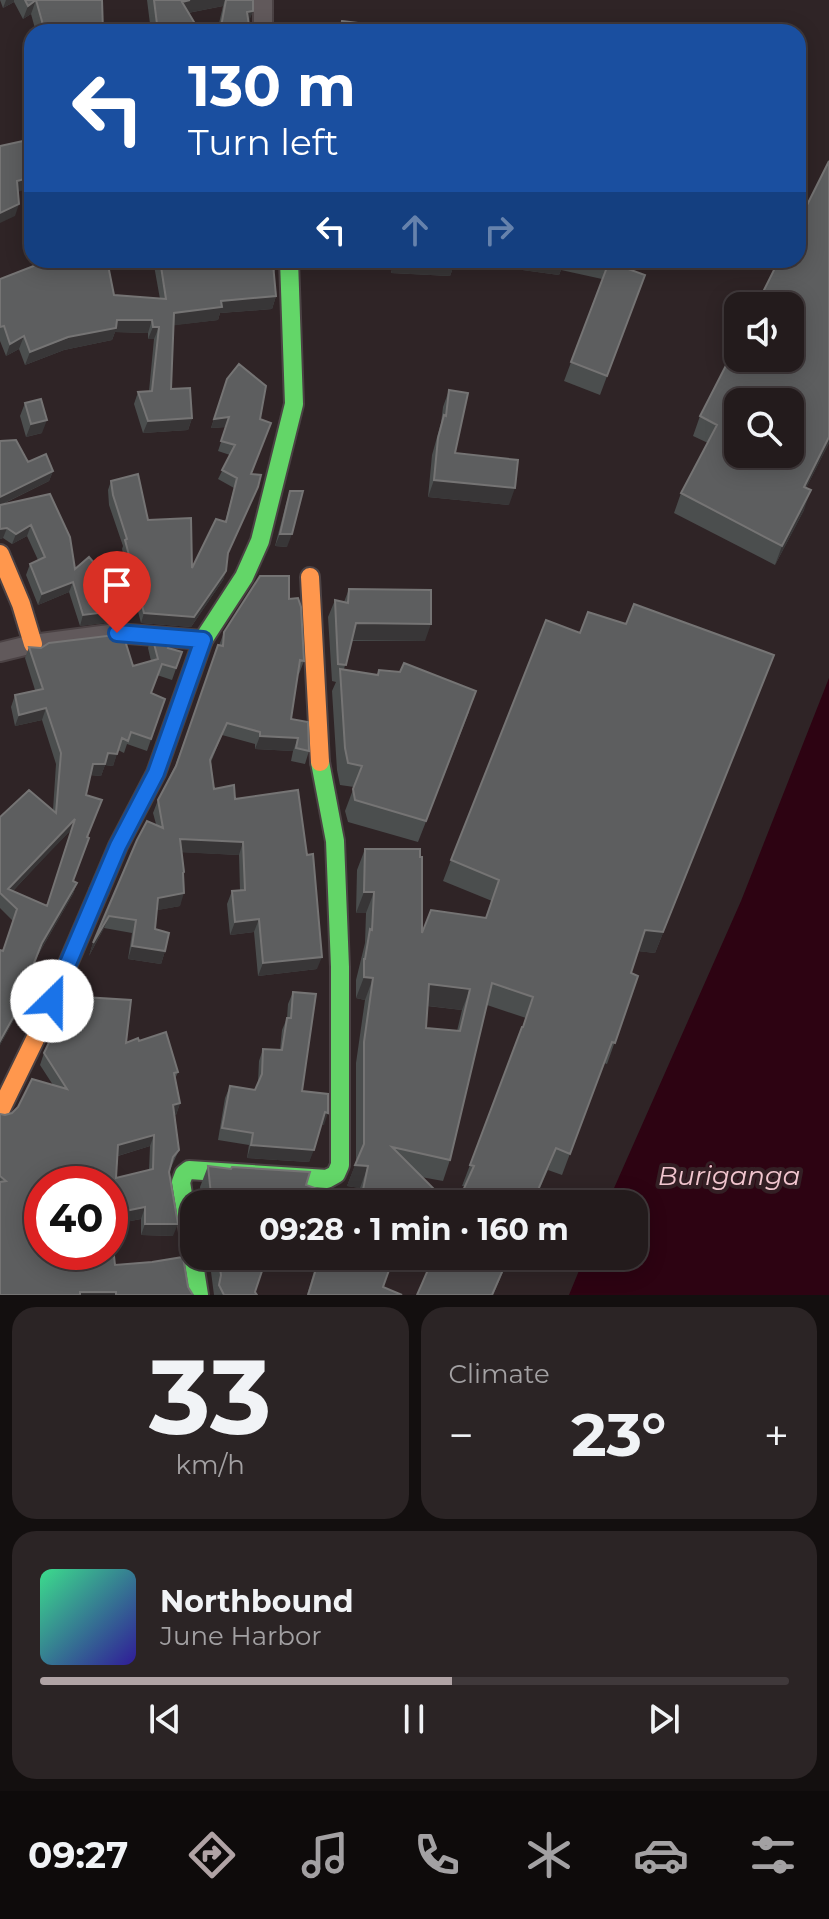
<!DOCTYPE html>
<html lang="en">
<head>
<meta charset="utf-8">
<style>
	:root { --surface:#231b1c; --page:#2b2425; --text:#f1f3f6; --muted:#a3a1a3; --line:#40393b; --accent:#b0a3a5 }
	body { margin:0; font-family:Montserrat,sans-serif; background:var(--page); color:var(--text); height:100vh; display:flex; flex-direction:column; font-size:30px; white-space:nowrap }
	* { box-sizing:border-box; margin:0 }
	p { font-size:26px; color:var(--muted) }
	.icon { flex:none; width:44px; height:44px; fill:none; stroke:currentColor; stroke-width:2; stroke-linecap:round; stroke-linejoin:round }
	.map { position:relative; height:1295px; overflow:hidden }
	.drawer { display:flex; flex-direction:column; gap:12px; padding:12px; background:#130f0f; flex:1 }
	.drawer>* { flex:none }
	.banner { position:absolute; left:24px; top:24px; width:782px; height:244px; border-radius:24px; box-shadow:0 4px 20px #0003,0 0 0 2px var(--line); background:#1a4fa0; color:#fff; overflow:hidden }
	.fabs { position:absolute; left:724px; top:292px; display:grid; gap:16px }
	.fabs a { display:grid; place-items:center; width:80px; height:80px; border-radius:16px; background:var(--surface); box-shadow:0 4px 20px #0003,0 0 0 2px var(--line); font-size:40px }
	.speed { position:absolute; left:24px; top:1166px; display:flex; gap:16px; font-size:40px; font-weight:700; text-align:center }
	.speed>* { display:grid; place-content:center; width:104px; height:104px; border-radius:50%; background:var(--surface); box-shadow:0 4px 20px #0003,0 0 0 2px var(--line); line-height:1 }
	.speed .limit { border:12px solid #d22; background:#fff; color:#111 }
	.pin { position:absolute; display:grid; place-items:center; width:68px; height:68px; color:#fff; margin:-82px -34px; border-radius:50% 50% 50% 0; rotate:-45deg; box-shadow:0 0 8px #0007 }
	.pin .icon { rotate:45deg }
	.me { position:absolute; width:88px; margin:-44px; rotate:23deg; stroke-linejoin:round; filter:drop-shadow(0 0 6px #0008) }
	.turn { display:flex; align-items:center; gap:28px; height:168px; padding:0 32px; font-size:36px }
	.turn .icon { width:104px; height:104px; stroke-width:2.5 }
	.turn b { display:block; font-size:56px; line-height:68px }
	.lanes { display:flex; align-items:center; height:76px; padding:0 32px; background:#0003; justify-content:center; gap:40px; direction:ltr }
	.lanes .off { opacity:.35 }
	.big { font-size:60px; font-weight:700; line-height:1.1 }
	.drawer .tile { flex:1; display:flex; flex-direction:column; justify-content:center; gap:12px; min-width:0; padding:0 28px; border-radius:24px; background:var(--page) }
	.drawer .dial { align-items:center; gap:0 }
	.dial b { font-size:104px; line-height:1 }
	.song { display:flex; align-items:center; gap:24px }
	.cover { width:96px; height:96px; border-radius:12px; background:linear-gradient(135deg,hsl(150 70% 55%),hsl(250 70% 35%)) }
	.played { height:8px; border-radius:4px; background:linear-gradient(90deg,var(--accent) 55%,var(--line) 55%) }
	.keys { display:flex; justify-content:space-around; direction:ltr }
	.heat { display:flex; justify-content:space-between; align-items:center; font-size:44px; direction:ltr }
	.drawer .tiles { flex:1; display:grid; gap:12px; grid-template-columns:1fr 1fr }
	.tile:last-child { grid-column:span 2 }
	.trip { position:absolute; left:180px; top:1190px; width:468px; height:80px; border-radius:24px; background:var(--surface); box-shadow:0 4px 20px #0003,0 0 0 2px var(--line); font-weight:700; line-height:80px; text-align:center }
	.tabs { display:flex; height:128px; justify-content:space-around; align-items:center; background:#0e0b0b; color:var(--muted) }
	.tabs .icon { width:56px; height:56px }
	.tabs .active { color:var(--accent) }
	.tabs b { font-size:36px; color:var(--text) }
	.map>svg:first-child { display:block }
	.water { fill:#2d0312 }
	.lines { fill:none; stroke-linecap:round; stroke-linejoin:round }
	.street-casing { stroke:#4b4244; stroke-width:22 }
	.fast-casing { stroke:#4b4244; stroke-width:22 }
	.slow-casing { stroke:#4b4244; stroke-width:22 }
	.street { stroke:#61595b; stroke-width:18 }
	.fast { stroke:#63d668; stroke-width:18 }
	.slow { stroke:#ff974d; stroke-width:18 }
	.wall { fill:#4b4e4e; fill-rule:evenodd }
	.shaded-wall { fill:#383637 }
	.building { fill:#5d5e5f; stroke:#757474; stroke-width:2; fill-rule:evenodd }
	.route-casing { stroke:#114b97; stroke-width:20 }
	.route { stroke:#1a73e8; stroke-width:14 }
	.labels { text-anchor:middle; stroke-width:8; stroke-linejoin:round; paint-order:stroke }
	.water-label { font-size:26px; font-style:italic; fill:#f2c6cf; stroke:#331f24 }
</style>
</head>
<body>
<div class="map">
<svg width="829" height="1295" viewBox="0 0 829 1295">
	<rect width="100%" height="100%" fill="#2f2426"/>
	<!-- water -->
	<path class="water" d="M829,678V1295H569L585,1256H634V1204H607L741,901Z"/>
	<g class="lines">
		<defs>
			<path id="street" d="M263,32V0
				M0,652L33,644L117,633L203,640"/>
			<path id="fast" d="M99,891L118,846L156,773L203,640L244,577L260,541L294,404L289,260
				M199,1295L181,1182L184,1174L189,1170L327,1179L336,1174L340,1165V967L335,841L320,762"/>
			<path id="slow" d="M0,554L21,604L33,644
				M310,577L320,762
				M0,1111L40,1029L99,891"/>
		</defs>
		<!-- street casing -->
		<use href="#street" class="street-casing"/>
		<!-- fast casing -->
		<use href="#fast" class="fast-casing"/>
		<!-- slow casing -->
		<use href="#slow" class="slow-casing"/>
		<!-- street -->
		<use href="#street" class="street"/>
		<!-- fast -->
		<use href="#fast" class="fast"/>
		<!-- slow -->
		<use href="#slow" class="slow"/>
	</g>
	<!-- wall -->
	<path class="wall" d="M0,0H102L103,31L123,32H36L31,14L23,19L14,2L3,8Z
		M147,0H254L253,11L248,22L250,32H217L223,6L188,13L200,32H151Z
		M829,161V443L806,488L804,510L775,565L674,513L681,493L708,443L693,436L700,416Z
		M44,260H139L109,270L114,295L160,299L153,260H278L274,273L276,296L272,309L220,313L218,320L173,325L171,389L192,418L188,430L143,433L134,404L138,392L149,391L154,339H148V333L115,332L112,340L64,350L25,365L19,349L6,356L0,341V279L44,262Z
		M307,260H624L622,266L645,275L600,395L564,381L602,279L561,270L559,275L487,265L486,269L454,265L450,276L391,273L392,269H308Z
		M227,379L252,474L258,487L227,556L226,571L223,580L191,627L141,623L122,549L123,546L109,505L108,490L111,481L192,568L225,522L234,488L218,479L230,455L218,451L226,427L211,428Z
		M449,390L455,453L509,505L428,497L432,455L441,423L443,407Z
		M25,403L42,433L26,437L20,416Z
		M0,441L28,462L53,471L49,481L1,505L50,494L75,569L115,611L111,622L80,626L69,592L38,605L26,575L30,564L38,560L27,536L12,544L3,538L0,539Z
		M290,491L287,547L275,546L286,504Z
		M349,589L425,641H352L344,669L469,712L418,842L348,822L345,811L354,787L340,785L337,770L332,691L336,682L332,681L328,617L335,600L344,602Z
		M289,599L304,661L299,674L298,673L291,719L309,751L305,764L291,761L293,751L255,749V744L222,735L211,762L214,789L235,799L317,969L258,976L254,932L230,935L227,904L232,891L240,890L239,855L182,852L183,876L180,906L157,910L155,929L165,951L161,964L128,959L132,933L104,928L89,956L93,943L156,824L153,813L158,800L175,766L224,632Z
		M626,624L774,655L655,953L638,951L631,973L638,976L607,1064L604,1063L562,1175L548,1170L465,1186H462L526,1018L487,1005L450,1160L443,1181L421,1177L441,1204H202L200,1187L208,1166L306,1185L357,1203L360,1188L347,1186L356,1163V1063L365,1000L356,998V980L365,943L366,913H356L357,870L365,849L420,857L422,933L486,918L492,901L443,881L451,860L580,633ZM427,1006L462,1010L457,1031L426,1028Z
		M152,636L168,648L182,652L172,680L157,675L151,693L165,699L147,751L127,744L124,753L118,750L113,766L105,765L101,776L90,775L86,795L88,837L73,881L77,883L73,894L38,955L35,964L42,966L37,978L0,1045V950L3,951L13,921L0,908V817L53,810L56,764L42,720L15,726L11,707L15,695L35,690L25,658L29,647L133,666L151,661L148,648ZM71,830L47,906L13,891L49,852Z
		M293,992L302,1091L324,1125H321L309,1162L247,1158L249,1145L218,1140L225,1098L230,1086L255,1090L258,1083L259,1061L263,1049L280,1050L282,1030L287,1018L288,1004Z
		M84,997L126,1043L139,1041L178,1072L175,1079L180,1103L176,1115H175L179,1150L169,1172L173,1236L141,1235V1219L110,1225L115,1265L188,1287L193,1295H0V1114L5,1115L12,1113L53,1085L40,1065L44,1053ZM150,1146L149,1170L116,1178L118,1156Z
		M213,1256H267L255,1292L257,1295H214L210,1264Z
		M316,1256H394L383,1287L402,1295H307L318,1257Z
		M398,1256H510L493,1295L430,1266Z"/>
	<!-- shaded-wall -->
	<path class="shaded-wall" d="M6,0H14V2L3,8Z
		M36,0L31,14L23,19L28,6Z
		M190,0H225L223,6L177,15L182,2Z
		M253,11L248,24L247,12Z
		M803,159L798,172V161Z
		M32,177V188L13,193L17,181Z
		M19,204L15,216L0,223V213Z
		M107,260H139L102,273Z
		M311,260H395L392,269H308Z
		M396,260H549L564,262L559,275L487,265L486,269L454,265L450,276L391,273Z
		M276,296L272,309L220,313L218,320L169,326L174,313L221,301Z
		M117,320H152L148,333L115,332L112,340L64,350L25,365L30,352Z
		M153,327H159L154,339H148Z
		M24,336L19,349L6,356L10,344Z
		M229,417L226,427L211,428L214,419Z
		M192,418L188,430L143,433L148,421Z
		M47,420L42,433L26,437L31,424Z
		M829,437V443L797,506L804,487Z
		M53,471L49,481L0,505V497Z
		M434,480L515,488L509,505L428,497Z
		M811,490L804,510L775,565L782,546Z
		M31,525L27,536L12,544L16,534Z
		M7,528L3,538L0,539V529Z
		M280,534H292L287,547L275,546Z
		M226,571L223,580L191,627L141,623L144,613Z
		M73,582L69,592L38,605L42,594Z
		M115,611L111,622L80,626L83,615Z
		M356,623L431,624L425,641L350,640Z
		M774,655L655,953L637,951L645,930Z
		M46,708L42,720L15,726L19,715Z
		M260,736L298,738L293,751L255,749Z
		M108,753L117,754L113,766L105,765L101,776L89,775L93,764Z
		M75,819L71,830L6,898L8,889Z
		M180,839L243,842L239,855L175,852Z
		M77,883L73,894L38,955L42,943Z
		M364,892H374L366,913H356Z
		M184,893L180,906L153,911L158,898Z
		M109,916L104,928L89,956L93,943Z
		M259,919L254,932L230,935L235,922Z
		M132,946L165,951L161,964L128,959Z
		M322,957L317,969L258,976L263,963Z
		M42,966L37,978L0,1045V1041Z
		M364,977L373,978L365,1000L356,998Z
		M429,984L470,989L462,1010L421,1005Z
		M180,1103L176,1115L169,1116L173,1105Z
		M325,1112L328,1113L324,1125H320Z
		M154,1135L150,1146L114,1157L118,1145Z
		M251,1145L314,1150L309,1162L247,1158Z
		M556,1148L548,1170L533,1204H532Z
		M355,1165L368,1166L360,1188L347,1186Z
		M145,1207L141,1219L110,1225V1214Z
		M145,1224H178L173,1236L141,1235Z
		M509,1256H510L493,1295H492Z
		M80,1292H116L115,1295H78Z"/>
	<!-- building -->
	<path class="building" d="M25,0H102L103,31L123,28V32H45L36,0L28,6Z
		M154,0H190L182,2L200,32H158Z
		M226,0H253V11L247,12L250,32H220Z
		M342,21L375,25L374,32H340Z
		M32,139V177L17,181L19,204L0,213V146Z
		M798,146L803,159L798,161Z
		M829,161V437L804,487L811,490L782,546L681,493L717,425L700,416L738,342V358H790V306H756L779,260H798V223ZM738,402H790V454H738Z
		M49,260H107L114,295L166,299L160,260H278V263L273,264L276,296L221,301L222,307L174,313L171,389L190,388L192,418L148,421L138,392L152,391L159,327H153L152,320H117L116,328L68,337L30,352L24,336L10,344L4,326L0,327V279Z
		M402,260H455V263Z
		M581,260H624L622,266L609,262L608,266Z
		M609,262L645,275L607,376L571,362Z
		M239,364L266,386L260,419L271,423L251,474L261,475L258,487L228,553L226,571L194,617L144,613L125,540L127,539L113,495L111,481L138,474L148,520L191,518L192,568L216,519L226,522L237,478L222,470L235,445L221,441L229,417L214,419L227,379Z
		M449,390L468,393L455,453L518,460L515,488L434,480L438,438L444,415L446,416Z
		M41,399L47,420L31,424L25,403Z
		M16,440L28,462L46,454L53,471L0,497V441Z
		M290,491H303L292,534H280Z
		M50,494L70,537L75,569L89,557L102,572L115,611L83,615L73,582L42,594L30,564L45,557L31,525L16,534L7,528L0,529V505Z
		M260,576H289V599L298,598L301,607L304,661L300,660L291,719L308,722L309,751L296,748L298,738L260,736V732L227,723L210,760L214,789L234,785L235,799L298,790L307,855L313,854L322,957L263,963L259,919L235,922L232,891L245,890L243,842L180,839L184,872L183,873L184,893L158,898L155,929L169,933L165,951L132,946L136,920L109,916L93,943L137,840L147,821L163,828L158,800L176,766L218,645L223,646L224,632Z
		M349,589L431,590V624L356,623L346,665L338,664L335,600L348,603Z
		M634,604L774,655L663,932L645,930L631,973L638,976L615,1043L612,1042L570,1154L556,1148L532,1204H457L474,1166L470,1165L522,1027H523L533,997L492,983L450,1160L392,1147L435,1190L441,1204H360L368,1166L355,1165L364,1144V1042L373,978L364,977V959H365L370,929L372,930L374,892H364L365,849H420V857H422V933L431,910L486,918L499,880L451,860L546,620L580,633L588,612L626,624ZM429,984L470,989L460,1031L426,1028Z
		M123,634L133,666L158,659L152,636L172,638L168,648L182,652L176,668L162,664L151,693L165,699L151,739L131,732L128,741L122,738L117,754L108,753L105,764H93L86,795L102,800L87,837L89,838L73,881L77,883L42,943L34,963L42,966L0,1041V950L3,951L17,909L0,893V817L29,790L56,813L61,753L46,708L19,715L15,695L43,689L29,647L41,648L49,643ZM75,819L47,906L8,889L54,841Z
		M404,663L476,691L426,821L355,800L353,789L362,766L348,763L345,748L340,669L378,675L379,670L400,672Z
		M293,992L316,994L302,1091L328,1094V1113L325,1112L314,1150L251,1145L253,1133L222,1128L230,1086L255,1090L262,1074L263,1049L282,1050L287,1018H291Z
		M72,994L85,995L84,997L131,1000L126,1043L138,1038L139,1041L166,1032L178,1072L174,1073L180,1103L173,1105L179,1150L173,1157L169,1172L178,1224H145V1207L110,1214V1184H42V1252H110V1220L115,1265L152,1262L183,1257L188,1287L193,1295H116V1292H80V1295H0V1182L6,1181L0,1176V1114L5,1115L12,1113L18,1107L32,1079L67,1089L44,1053ZM154,1135L153,1169L116,1178L118,1145Z
		M208,1166L231,1169L232,1167L310,1172L306,1185L360,1204H212Z
		M218,1256H267L255,1292L257,1295H224L219,1285L221,1275Z
		M320,1256H394L383,1287L402,1295H308Z
		M434,1256H509L492,1295H417Z"/>
	<g class="lines">
		<defs>
			<path id="route" d="M52,1001L118,846L156,773L203,640L117,633"/>
		</defs>
		<!-- route casing -->
		<use href="#route" class="route-casing"/>
		<!-- route -->
		<use href="#route" class="route"/>
	</g>
	<g class="labels">
		<!-- water labels -->
		<g class="water-label">
			<text x="729" y="1185">Buriganga</text>
		</g>
	</g>
</svg>
<div class="fabs">
<a><svg class="icon" aria-label="sound" viewBox="0 0 24 24"><path d="M4 9h4l5-4v14l-5-4H4zM17 9q2 3 0 6"/></svg></a>
<a><svg class="icon" aria-label="search" viewBox="0 0 24 24"><circle cx="10" cy="10" r="6"/><path d="M15 15l6 6"/></svg></a>
</div>
<div class="speed"><div class="limit">40</div></div>
<div class="pin" style="left:117px;top:633px;background:#d93025"><svg class="icon" aria-label="arrive" viewBox="0 0 24 24"><path d="M6 21V4h12l-3 4 3 4H6"/></svg></div>
<svg class="me" style="left:52px;top:1001px" viewBox="-20 -20 40 40"><circle r="19" fill="#fff"/><path d="M0-13L10 11 0 6-10 11z" fill="#1a73e8"/></svg>
<div class="trip">09:28 · 1 min · 160 m</div>
<div class="banner">
<div class="turn"><svg class="icon" aria-label="left" viewBox="0 0 24 24"><path d="M17 20v-9H6M10 6l-5 5 5 5"/></svg><div><b>130 m</b>Turn left</div></div>
<div class="lanes"><svg class="icon" aria-label="left" viewBox="0 0 24 24"><path d="M17 20v-9H6M10 6l-5 5 5 5"/></svg><svg class="icon off" aria-label="ahead" viewBox="0 0 24 24"><path d="M12 20V5M6 11l6-6 6 6"/></svg><svg class="icon off" aria-label="right" viewBox="0 0 24 24"><path d="M7 20v-9h11M14 6l5 5-5 5"/></svg></div>
</div>
</div>
<section class="drawer">
<div class="tiles">
<div class="tile dial"><b>33</b><p>km/h</p></div>
<div class="tile"><p>Climate</p>
<div class="heat"><a>−</a><b class="big">23°</b><a>+</a></div>
</div>
<div class="tile">
<div class="song"><i class="cover"></i><div><b>Northbound</b><p>June Harbor</p></div></div>
<div class="played"></div>
<div class="keys"><svg class="icon" aria-label="previous" viewBox="0 0 24 24"><path d="M18 5L8 12l10 7zM5 5v14"/></svg><svg class="icon" aria-label="pause" viewBox="0 0 24 24"><path d="M8 5v14M16 5v14"/></svg><svg class="icon" aria-label="next" viewBox="0 0 24 24"><path d="M6 5l10 7-10 7zM19 5v14"/></svg></div>
</div>
</div>
</section>
<nav class="tabs">
<b>09:27</b>
<svg class="icon active" aria-label="directions" viewBox="0 0 24 24"><path d="M12 3l9 9-9 9-9-9zM9 14v-3h6M13 9l2 2-2 2"/></svg>
<svg class="icon" aria-label="music" viewBox="0 0 24 24"><path d="M9 18V5l10-2v13"/><circle cx="6" cy="18" r="3"/><circle cx="16" cy="16" r="3"/></svg>
<svg class="icon" aria-label="phone" viewBox="0 0 24 24"><path d="M5 4h4l2 5-3 2q2 4 5 5l2-3 5 2v4C11 20 4 13 5 4z"/></svg>
<svg class="icon" aria-label="climate" viewBox="0 0 24 24"><path d="M12 3v18M4 7l16 10M4 17L20 7"/></svg>
<svg class="icon" aria-label="car" viewBox="0 0 24 24"><path d="M5 17H2v-5l4-1 3-4h7l3 4 3 1v5h-3M9 17h6M6 11h13"/><circle cx="7" cy="17" r="2"/><circle cx="17" cy="17" r="2"/></svg>
<svg class="icon" aria-label="filters" viewBox="0 0 24 24"><path d="M4 7h16M4 17h16"/><circle cx="9" cy="7" r="2"/><circle cx="15" cy="17" r="2"/></svg>
</nav>
</body>
</html>
